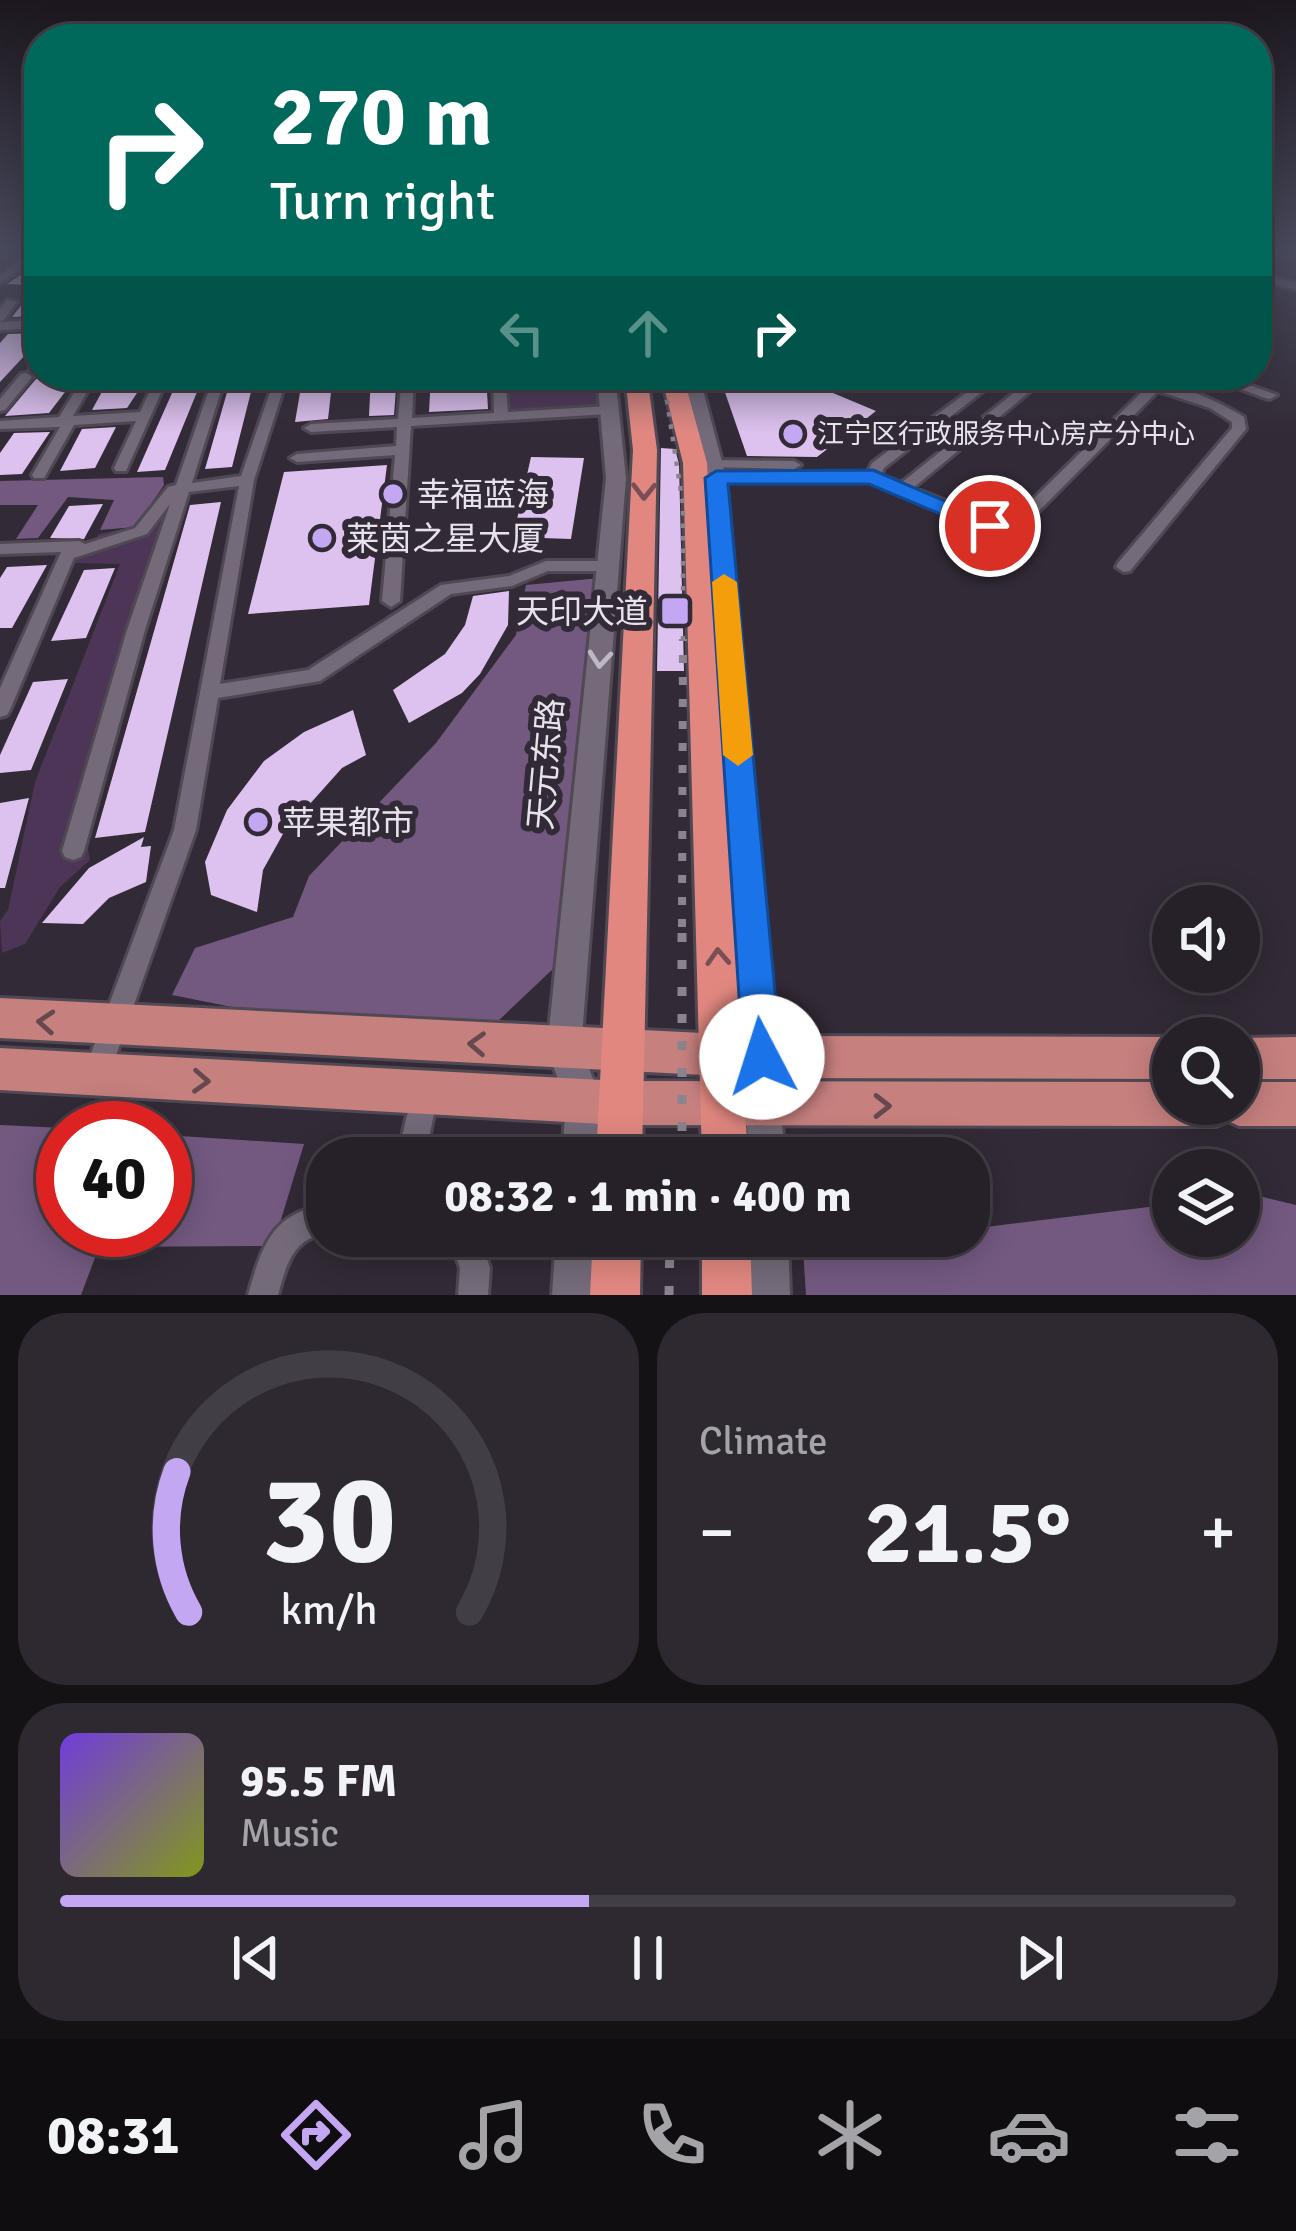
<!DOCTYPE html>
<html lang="en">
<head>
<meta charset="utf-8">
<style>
	:root { --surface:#262028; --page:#2e2830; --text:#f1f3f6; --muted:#a4a3a8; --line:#423e45; --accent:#c3a7f2 }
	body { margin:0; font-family:Signika,"Noto Sans SC",sans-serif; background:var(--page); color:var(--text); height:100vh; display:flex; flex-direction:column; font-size:45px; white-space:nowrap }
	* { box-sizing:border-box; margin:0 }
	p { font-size:39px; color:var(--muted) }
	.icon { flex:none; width:66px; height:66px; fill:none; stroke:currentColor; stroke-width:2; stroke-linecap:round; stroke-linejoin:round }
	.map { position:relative; height:1295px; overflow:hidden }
	.details { display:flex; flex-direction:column; gap:18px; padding:18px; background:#151216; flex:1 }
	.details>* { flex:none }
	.banner { position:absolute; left:24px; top:24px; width:1248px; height:366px; border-radius:48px; box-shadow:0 6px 30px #0003,0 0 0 3px var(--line); background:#00695c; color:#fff; overflow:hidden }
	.tools { position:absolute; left:1152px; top:885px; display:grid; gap:24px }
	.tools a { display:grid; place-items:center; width:108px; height:108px; border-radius:50%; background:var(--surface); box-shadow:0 6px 30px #0003,0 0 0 3px var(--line); font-size:60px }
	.speed { position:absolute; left:36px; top:1101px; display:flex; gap:24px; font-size:60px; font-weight:700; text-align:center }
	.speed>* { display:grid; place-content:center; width:156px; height:156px; border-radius:50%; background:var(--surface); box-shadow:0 6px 30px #0003,0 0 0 3px var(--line); line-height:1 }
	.speed .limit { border:18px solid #d22; background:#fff; color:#111 }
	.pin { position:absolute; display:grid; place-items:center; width:102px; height:102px; color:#fff; margin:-51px; border:6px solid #fff; border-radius:50%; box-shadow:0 3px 12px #0007 }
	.me { position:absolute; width:132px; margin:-66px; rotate:355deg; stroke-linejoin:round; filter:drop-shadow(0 0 9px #0008) }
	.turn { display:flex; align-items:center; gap:42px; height:252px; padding:0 48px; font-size:54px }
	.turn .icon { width:156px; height:156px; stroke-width:2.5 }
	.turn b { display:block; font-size:84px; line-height:102px }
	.lanes { display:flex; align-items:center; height:114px; padding:0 48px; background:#0003; justify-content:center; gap:60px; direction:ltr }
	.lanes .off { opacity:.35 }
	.big { font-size:90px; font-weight:700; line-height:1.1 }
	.details .widget { flex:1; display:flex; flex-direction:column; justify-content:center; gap:18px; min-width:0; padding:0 42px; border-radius:48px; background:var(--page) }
	.details .dial { align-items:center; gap:0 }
	.dial svg { height:312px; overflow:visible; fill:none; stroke:var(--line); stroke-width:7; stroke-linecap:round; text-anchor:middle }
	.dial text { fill:var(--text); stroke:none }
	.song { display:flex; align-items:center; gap:36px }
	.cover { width:144px; height:144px; border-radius:18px; background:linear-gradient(135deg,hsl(260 70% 55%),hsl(70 70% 35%)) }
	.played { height:12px; border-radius:6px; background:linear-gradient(90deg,var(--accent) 45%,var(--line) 45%) }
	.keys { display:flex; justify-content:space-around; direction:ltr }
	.heat { display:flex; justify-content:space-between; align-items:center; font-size:66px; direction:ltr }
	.details .tiles { flex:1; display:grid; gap:18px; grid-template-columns:1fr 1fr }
	.widget:last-child { grid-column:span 2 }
	.trip { position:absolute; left:306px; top:1137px; width:684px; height:120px; border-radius:48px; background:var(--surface); box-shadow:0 6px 30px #0003,0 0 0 3px var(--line); font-weight:700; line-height:120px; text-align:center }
	.menu { display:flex; height:192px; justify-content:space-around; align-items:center; background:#0f0d10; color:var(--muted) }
	.menu .icon { width:84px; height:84px }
	.menu .selected { color:var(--accent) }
	.menu b { font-size:54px; color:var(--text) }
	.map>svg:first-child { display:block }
	.green { fill:#4c3556 }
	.forest { fill:#735980 }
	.building { fill:#ddc1ee }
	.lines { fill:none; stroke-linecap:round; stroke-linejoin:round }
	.minor-casing { stroke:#504853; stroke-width:6 }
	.tertiary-casing { stroke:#504853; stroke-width:6 }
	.primary-casing { stroke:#504853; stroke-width:6 }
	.trunk-casing { stroke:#504853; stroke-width:6 }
	.minor { fill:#746a79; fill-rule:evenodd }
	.tertiary { fill:#746a79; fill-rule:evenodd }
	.primary { fill:#c6807e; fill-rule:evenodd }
	.trunk { fill:#e18780; fill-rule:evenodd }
	.rail-far2 { stroke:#8b848f; stroke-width:4.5; stroke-dasharray:4.5 8; stroke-linecap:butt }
	.rail-far1 { stroke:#8b848f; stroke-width:8; stroke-dasharray:8 14; stroke-linecap:butt }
	.rail { stroke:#8b848f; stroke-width:9; stroke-dasharray:9 18; stroke-linecap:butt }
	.oneway { stroke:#784f54 }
	.oneway2 { stroke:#bfb8c3 }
	.oneway3 { stroke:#66484f }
	.route { fill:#1a73e8; stroke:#114b97; stroke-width:3 }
	.slow { fill:#f59e0b }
	.poi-dot { fill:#c3a7f2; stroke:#322a36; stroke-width:4.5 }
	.labels { text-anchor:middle; stroke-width:12; stroke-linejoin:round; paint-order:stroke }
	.far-poi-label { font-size:27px; fill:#e8e2eb; stroke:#322a36; text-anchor:start }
	.poi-label { font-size:33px; fill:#e8e2eb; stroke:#322a36; text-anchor:start }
	.street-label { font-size:33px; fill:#e8e2eb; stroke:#322a36 }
</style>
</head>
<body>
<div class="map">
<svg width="1296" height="1295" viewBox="0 0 1296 1295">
	<rect width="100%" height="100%" fill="#322a36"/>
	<!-- green -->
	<path class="green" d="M510,375H603L606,409L509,413Z
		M161,522L167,531L87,843L90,860L60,887L25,944L2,953L0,921L8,910L35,782L120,564L71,563L94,550L98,534Z"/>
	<!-- forest -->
	<path class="forest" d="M163,477L164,485L135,527L100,530L114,500L68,497L38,538L16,539L38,505H0V481Z
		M600,578L554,968L497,1022L411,1032L262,1013L172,995L195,948L293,917L309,876L436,743L516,635L526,585Z
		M0,1125L63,1128V1230H165V1135L304,1144L273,1246L99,1247L81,1295H0Z
		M1251,1194L1296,1205V1295H806L803,1249L910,1236H969V1229L1173,1204V1236H1239V1196Z"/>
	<!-- building -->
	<path class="building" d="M39,262V316L12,317L37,285L7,284Z
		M39,333V340L0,382V343L8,334Z
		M111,375H149L127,408L92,410Z
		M180,375H204L165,470L137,472Z
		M303,375H333L328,419L295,422Z
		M371,375H397L394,415L369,416Z
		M431,375H486L488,409L429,412Z
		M766,375H790L876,411L817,457L747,456L720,378Z
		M36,379H75L49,413L5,416Z
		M254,380L232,467L205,469L230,382Z
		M116,427L95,468L60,471L82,429Z
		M50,432L22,474L0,475V453L14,433Z
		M661,448L675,449L679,464L684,671H657Z
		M531,457L584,458L571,539L513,537Z
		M387,465L369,605L248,614L284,472Z
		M221,502L145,832L95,838L190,505Z
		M103,504L84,539L50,538L69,506Z
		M47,565L12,628H0V578L7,567Z
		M115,568L86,638L51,641L84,570Z
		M509,591L508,625L480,674L462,693L409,723L393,690L445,654L465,625L473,596Z
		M68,679L31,770L0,773V755L33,682Z
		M353,710L366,755L342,768L283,834L263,870L257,912L211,895L205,862L227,810L264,761L304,732Z
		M29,798L5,888H0V803Z
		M144,837L141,847L151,846L146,882L109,898L83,924L42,923L89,868Z"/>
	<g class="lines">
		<defs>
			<path id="minor" d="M31,253H39V257L0,283V275Z
				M1257,273L1296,283V290L1257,279Z
				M7,300L17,302L4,320L0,321V309Z
				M39,320V328L0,330V322Z
				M39,358V369H30V363Z
				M26,373L32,377L5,410L0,411V399L21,374Z
				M85,375H97L73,416L140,412L157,375H169L126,471H116L114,468L136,421L74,425L44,478H34L32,475L60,427L0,429V421L59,417Z
				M214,375H226L192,483L241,476L276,375H288L254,480L220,684L308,670L441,585L509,576L546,561H608L616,566L608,571H548L512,586L451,594L320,681L218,698L196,830L109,1075L105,1084L96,1088L87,1084L83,1075L174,830L239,486L189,492L145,630L84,851L81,857L73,860L65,857L62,851L127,630L170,504L147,534L74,558L10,710L7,715L0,717V688L61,552L0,554V544L79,541L85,544L135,528L168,487L176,485Z
				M402,375H414L412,418L494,413L493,375H505L508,412L609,406L616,410L609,414L411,426L400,601L391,607L382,601L395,455L297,462L290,458L297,454L396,446L397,427L311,432L304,428L311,424L398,419Z
				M990,375H1004L884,468L881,475L901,483L1036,375H1050L913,488L1001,523L1014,518L1147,387L1117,375C1156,375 1210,396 1244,417L1246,429L1130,571L1124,572L1116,567L1118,563L1232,428V422L1210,408L1158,391L1026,524L1001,533L871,481H716L709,477L716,473H867L872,463Z
				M1202,375H1221L1277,395L1270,399L1265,398Z
				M713,460L794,461L801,465L794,469L708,467L706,464Z
				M425,1081L434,1085L438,1094L425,1158H397L412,1094L416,1085Z
				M327,1206V1234C293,1237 286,1266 278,1295H248C261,1249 272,1210 327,1206Z
				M449,1236H479L490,1268L488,1295H458L460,1268Z"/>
			<path id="tertiary" d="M597,375H615L626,478L581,1049L602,1101L598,1158H562L566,1101L547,1049L606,478Z
				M681,375H699L726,477L785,1158H749L706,477Z
				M556,1236H594L592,1295H552Z
				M750,1236H788L790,1295H750Z"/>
			<path id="primary" d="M0,998L762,1036L1173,1037V1079L762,1078L0,1038Z
				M1296,1037V1079H1239L1237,1038Z
				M0,1048L621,1081L1173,1082V1104H1239V1082H1296V1126H1239L1228,1121L1216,1126L621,1125L0,1090Z"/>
			<path id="trunk" d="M625,375H647L657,450L642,1158H596L633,450Z
				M661,375H683L707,463L748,1158H702L683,463Z
				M593,1236H641L640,1295H590Z
				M702,1236H750L752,1295H702Z"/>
		</defs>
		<!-- minor casing -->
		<use href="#minor" class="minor-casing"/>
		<!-- tertiary casing -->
		<use href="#tertiary" class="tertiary-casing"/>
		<!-- primary casing -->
		<use href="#primary" class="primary-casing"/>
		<!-- trunk casing -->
		<use href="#trunk" class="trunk-casing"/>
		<!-- minor -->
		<use href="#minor" class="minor"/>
		<!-- tertiary -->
		<use href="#tertiary" class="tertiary"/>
		<!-- primary -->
		<use href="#primary" class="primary"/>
		<!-- trunk -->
		<use href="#trunk" class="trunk"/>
		<!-- rail-far2 -->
		<path class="rail-far2" d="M663,375L683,505V642"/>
		<!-- rail-far1 -->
		<path class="rail-far1" d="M682,927L683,639"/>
		<!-- rail -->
		<path class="rail" d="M682,1158V924
			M669,1295L670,1236"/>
	</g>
	<!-- one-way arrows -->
	<defs><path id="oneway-chevron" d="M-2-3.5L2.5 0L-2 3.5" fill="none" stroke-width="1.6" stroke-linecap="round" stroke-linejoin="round" transform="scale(3)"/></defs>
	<g class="oneway">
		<use href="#oneway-chevron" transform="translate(644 491) rotate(91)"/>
		<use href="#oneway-chevron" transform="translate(718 957) rotate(-93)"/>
	</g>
	<use class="oneway2" href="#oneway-chevron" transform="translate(600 659) rotate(95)"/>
	<g class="oneway3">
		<use href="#oneway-chevron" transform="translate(46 1022) rotate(-176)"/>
		<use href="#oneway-chevron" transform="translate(477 1044) rotate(-177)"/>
		<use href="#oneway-chevron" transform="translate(201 1081) rotate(3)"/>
		<use href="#oneway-chevron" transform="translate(882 1106)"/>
	</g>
	<!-- sky -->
	<linearGradient id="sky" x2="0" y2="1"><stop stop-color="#1c171e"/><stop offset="0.58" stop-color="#494a5d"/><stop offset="1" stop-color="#494a5d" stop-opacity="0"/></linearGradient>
	<rect width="1296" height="434" fill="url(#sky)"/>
	<!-- route -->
	<path class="route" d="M873,470L1002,526L981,531L869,484H728L781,1057L776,1071L762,1076L748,1071L743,1057L705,478L716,471Z"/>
	<!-- slow -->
	<path class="slow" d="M724,574L737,582L753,755L738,766L723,755L712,582Z"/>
	<!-- markers -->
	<g class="poi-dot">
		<circle cx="793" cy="434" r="12"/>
		<circle cx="393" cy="494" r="12"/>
		<circle cx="322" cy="538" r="12"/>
		<rect x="660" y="596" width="30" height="30" rx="6"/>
		<circle cx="258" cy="822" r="12"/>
	</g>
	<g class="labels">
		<!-- far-poi labels -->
		<g class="far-poi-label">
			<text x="817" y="443">江宁区行政服务中心房产分中心</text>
		</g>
		<!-- poi labels -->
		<g class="poi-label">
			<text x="417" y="506">幸福蓝海</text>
			<text x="346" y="550">莱茵之星大厦</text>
			<text x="648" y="623" text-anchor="end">天印大道</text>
			<text x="282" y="834">苹果都市</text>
		</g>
		<!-- street labels -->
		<g class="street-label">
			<text transform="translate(545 764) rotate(-85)" y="12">天元东路</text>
		</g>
	</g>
</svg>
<div class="tools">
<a><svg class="icon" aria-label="sound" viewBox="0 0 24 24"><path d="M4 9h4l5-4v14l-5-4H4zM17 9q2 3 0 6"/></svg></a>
<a><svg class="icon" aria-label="search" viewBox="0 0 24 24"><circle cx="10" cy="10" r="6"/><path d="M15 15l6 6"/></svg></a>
<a><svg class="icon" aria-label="layers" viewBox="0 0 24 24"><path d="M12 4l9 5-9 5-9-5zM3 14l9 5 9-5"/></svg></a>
</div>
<div class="speed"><div class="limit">40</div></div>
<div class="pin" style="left:990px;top:526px;background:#d93025"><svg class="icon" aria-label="arrive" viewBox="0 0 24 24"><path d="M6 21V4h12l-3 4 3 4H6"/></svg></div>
<svg class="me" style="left:762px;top:1057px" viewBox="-20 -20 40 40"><circle r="19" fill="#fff"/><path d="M0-13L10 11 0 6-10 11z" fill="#1a73e8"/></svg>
<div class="trip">08:32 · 1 min · 400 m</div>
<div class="banner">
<div class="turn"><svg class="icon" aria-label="right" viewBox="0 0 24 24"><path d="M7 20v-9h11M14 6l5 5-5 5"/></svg><div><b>270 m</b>Turn right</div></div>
<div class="lanes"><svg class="icon off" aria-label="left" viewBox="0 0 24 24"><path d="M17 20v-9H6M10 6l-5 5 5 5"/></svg><svg class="icon off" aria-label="ahead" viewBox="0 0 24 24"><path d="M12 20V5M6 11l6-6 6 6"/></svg><svg class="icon" aria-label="right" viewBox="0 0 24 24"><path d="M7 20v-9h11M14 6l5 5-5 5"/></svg></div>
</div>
</div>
<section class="details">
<div class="tiles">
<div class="widget dial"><svg viewBox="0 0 100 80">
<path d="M14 69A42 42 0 1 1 86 69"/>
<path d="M14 69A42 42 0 0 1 11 33" stroke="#c3a7f2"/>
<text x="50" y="56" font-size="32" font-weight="700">30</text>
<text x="50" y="72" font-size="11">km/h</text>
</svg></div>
<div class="widget"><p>Climate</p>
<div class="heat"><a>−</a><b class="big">21.5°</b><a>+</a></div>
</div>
<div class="widget">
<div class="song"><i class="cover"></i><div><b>95.5 FM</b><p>Music</p></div></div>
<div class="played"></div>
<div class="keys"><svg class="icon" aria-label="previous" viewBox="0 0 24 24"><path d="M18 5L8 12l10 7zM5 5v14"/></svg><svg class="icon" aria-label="pause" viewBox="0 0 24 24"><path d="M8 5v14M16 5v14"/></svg><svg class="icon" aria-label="next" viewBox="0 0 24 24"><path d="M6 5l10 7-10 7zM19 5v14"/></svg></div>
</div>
</div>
</section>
<nav class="menu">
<b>08:31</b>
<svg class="icon selected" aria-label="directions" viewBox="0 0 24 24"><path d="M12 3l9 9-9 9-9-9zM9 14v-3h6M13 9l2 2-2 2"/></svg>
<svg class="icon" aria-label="music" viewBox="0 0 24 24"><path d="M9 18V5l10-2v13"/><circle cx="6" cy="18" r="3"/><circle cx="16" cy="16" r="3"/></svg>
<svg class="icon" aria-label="phone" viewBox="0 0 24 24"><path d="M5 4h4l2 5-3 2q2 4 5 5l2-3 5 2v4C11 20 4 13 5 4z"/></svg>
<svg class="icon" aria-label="climate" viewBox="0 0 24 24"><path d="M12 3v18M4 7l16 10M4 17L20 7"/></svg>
<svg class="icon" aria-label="car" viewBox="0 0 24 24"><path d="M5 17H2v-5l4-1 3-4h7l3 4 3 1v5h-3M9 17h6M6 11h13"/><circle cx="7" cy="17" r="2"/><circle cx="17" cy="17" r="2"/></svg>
<svg class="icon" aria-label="filters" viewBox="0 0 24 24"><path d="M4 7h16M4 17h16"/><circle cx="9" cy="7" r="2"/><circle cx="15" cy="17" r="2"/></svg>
</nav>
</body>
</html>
